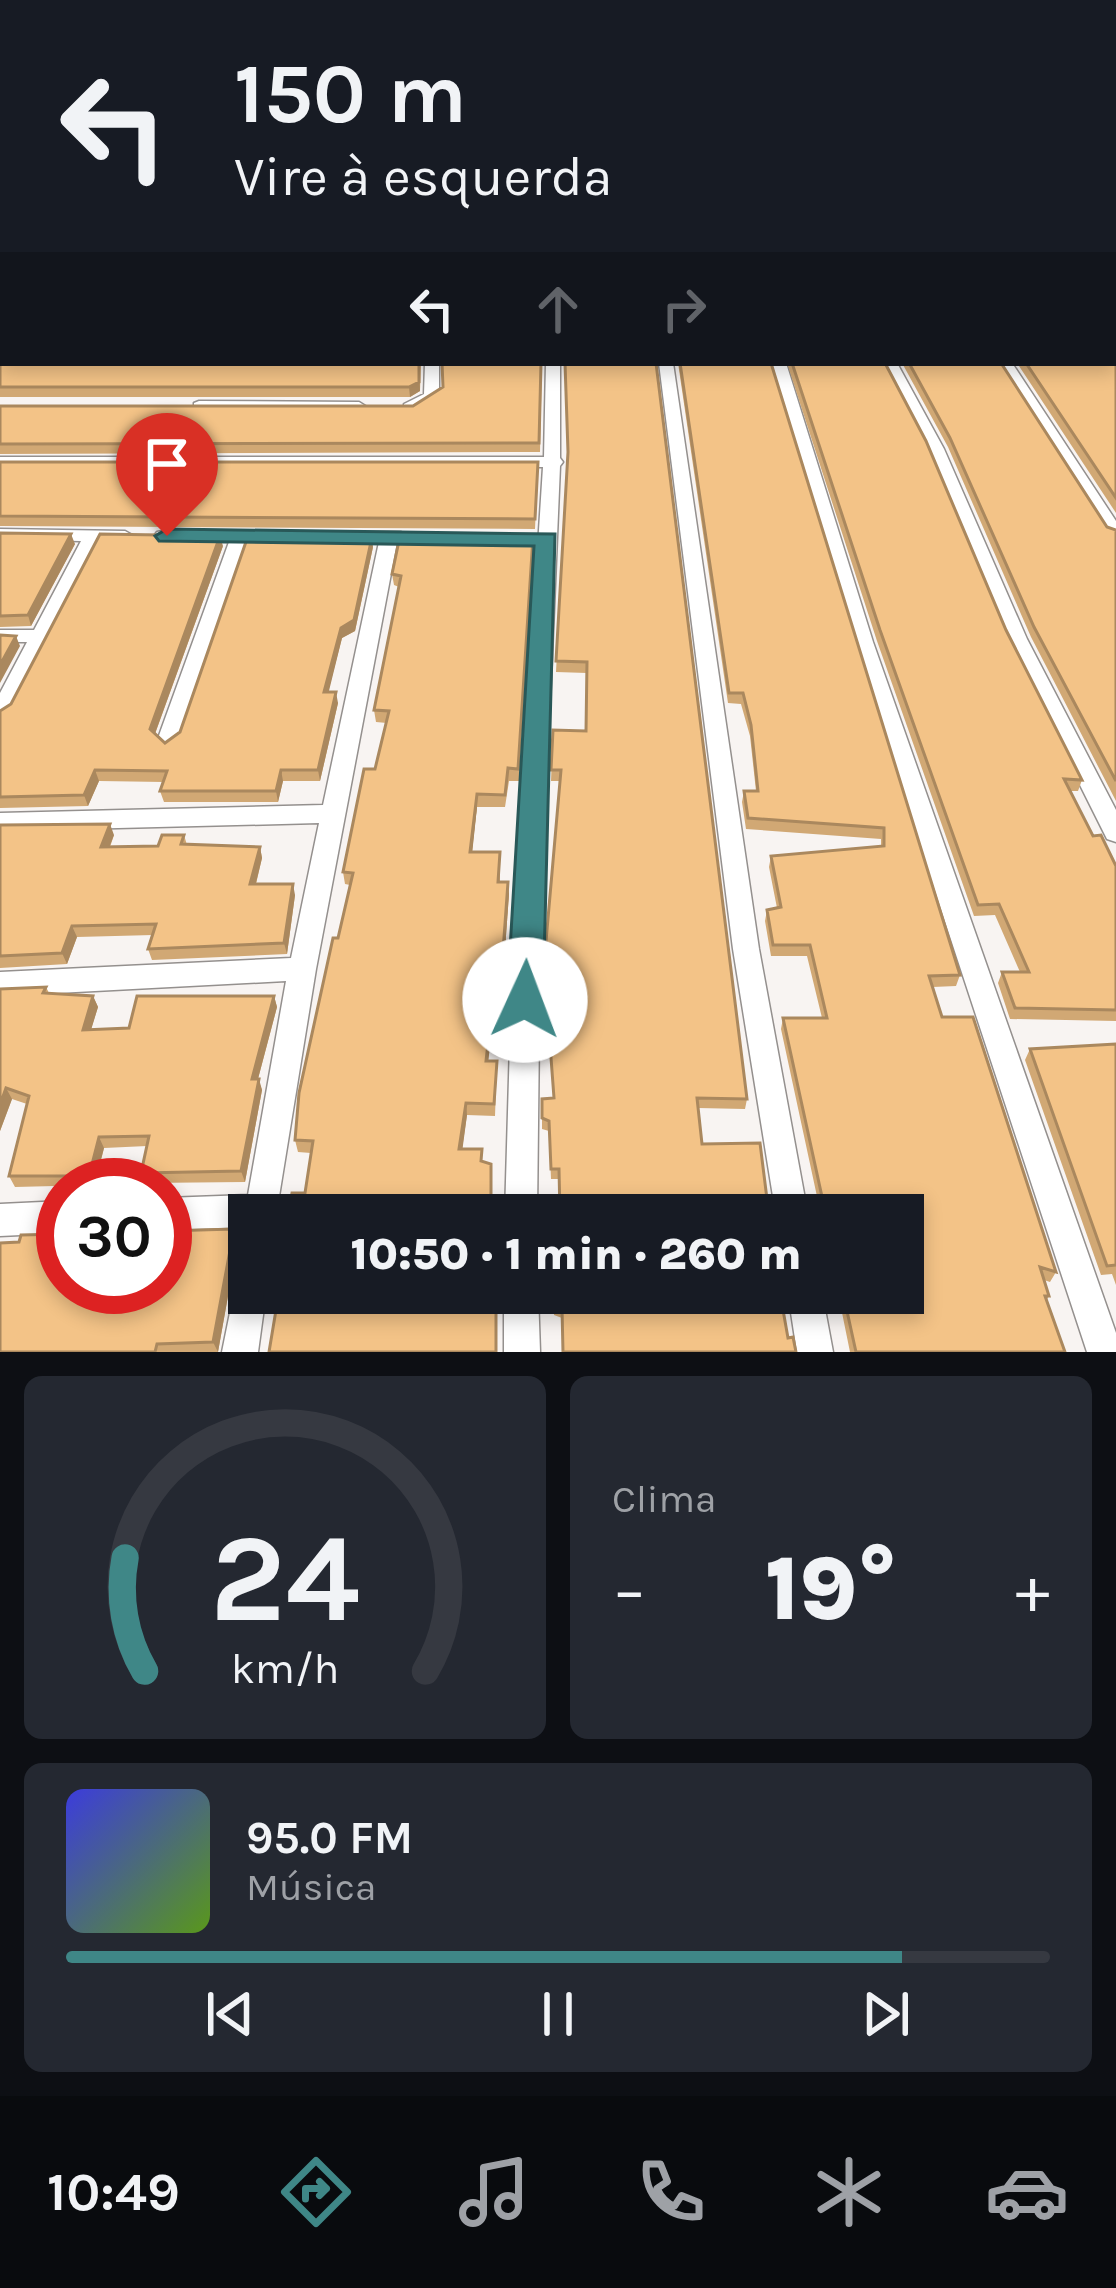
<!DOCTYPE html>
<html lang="pt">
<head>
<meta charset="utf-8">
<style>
	:root { --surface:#171b24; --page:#242831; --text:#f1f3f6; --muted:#9ea1a6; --line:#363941; --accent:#3f8787 }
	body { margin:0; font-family:Karla,sans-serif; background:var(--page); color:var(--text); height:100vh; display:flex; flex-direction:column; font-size:45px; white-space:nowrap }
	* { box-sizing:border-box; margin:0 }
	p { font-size:39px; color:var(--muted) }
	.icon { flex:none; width:66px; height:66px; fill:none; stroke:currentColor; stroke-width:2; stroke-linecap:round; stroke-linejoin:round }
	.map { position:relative; height:1352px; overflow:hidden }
	.sheet { display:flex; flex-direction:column; gap:24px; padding:24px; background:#0d0f14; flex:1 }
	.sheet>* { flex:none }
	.hud { position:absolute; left:0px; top:0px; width:1116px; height:366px; box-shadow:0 6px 18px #0003; background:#171b24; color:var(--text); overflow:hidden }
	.speed { position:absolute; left:36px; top:1158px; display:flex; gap:24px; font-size:60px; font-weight:700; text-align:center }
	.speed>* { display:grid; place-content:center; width:156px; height:156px; border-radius:50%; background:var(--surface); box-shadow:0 6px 18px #0003; line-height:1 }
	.speed .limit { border:18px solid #d22; background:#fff; color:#111 }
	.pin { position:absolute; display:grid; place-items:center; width:102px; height:102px; color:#fff; margin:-123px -51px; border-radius:50% 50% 50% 0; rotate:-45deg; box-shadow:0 0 12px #0007 }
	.pin .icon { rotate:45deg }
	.me { position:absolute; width:132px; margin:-66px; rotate:2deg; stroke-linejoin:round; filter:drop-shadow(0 0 9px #0008) }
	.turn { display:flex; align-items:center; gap:42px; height:252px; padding:0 36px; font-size:54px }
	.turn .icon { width:156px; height:156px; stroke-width:2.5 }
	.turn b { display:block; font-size:84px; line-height:102px }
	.lanes { display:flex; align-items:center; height:114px; padding:0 36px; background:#0003; justify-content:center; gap:60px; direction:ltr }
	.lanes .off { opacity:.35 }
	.big { font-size:90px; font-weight:800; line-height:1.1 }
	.sheet .card { flex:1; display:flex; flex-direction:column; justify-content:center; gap:18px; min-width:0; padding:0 42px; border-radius:18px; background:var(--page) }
	.sheet .dial { align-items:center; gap:0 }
	.dial svg { height:312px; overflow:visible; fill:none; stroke:var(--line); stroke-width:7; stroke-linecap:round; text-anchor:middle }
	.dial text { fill:var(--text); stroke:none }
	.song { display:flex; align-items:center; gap:36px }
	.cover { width:144px; height:144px; border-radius:18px; background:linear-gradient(135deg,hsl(240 70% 55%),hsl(90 70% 35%)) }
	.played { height:12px; border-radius:6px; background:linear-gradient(90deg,var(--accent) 85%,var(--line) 85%) }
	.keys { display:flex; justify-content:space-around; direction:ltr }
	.heat { display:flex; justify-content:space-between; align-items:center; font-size:66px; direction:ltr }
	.sheet .tiles { flex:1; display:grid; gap:24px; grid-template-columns:1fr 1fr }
	.card:last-child { grid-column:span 2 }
	.trip { position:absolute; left:228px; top:1194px; width:696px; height:120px; border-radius:0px; background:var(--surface); box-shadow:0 6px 18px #0003; font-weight:800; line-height:120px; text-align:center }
	.tab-bar { display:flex; height:192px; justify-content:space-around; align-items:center; background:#090b0e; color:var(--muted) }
	.tab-bar .icon { width:84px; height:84px }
	.tab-bar .current { color:var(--accent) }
	.tab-bar b { font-size:54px; color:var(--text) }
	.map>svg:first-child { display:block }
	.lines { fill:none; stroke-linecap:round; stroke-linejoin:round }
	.minor-casing { stroke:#94908e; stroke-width:3 }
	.minor { fill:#fff; fill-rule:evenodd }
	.wall { fill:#d1a874 }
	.shaded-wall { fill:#aa885e }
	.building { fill:#f3c387; stroke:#aa885e; stroke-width:3 }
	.route { fill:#3f8787; stroke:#295858; stroke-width:3 }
</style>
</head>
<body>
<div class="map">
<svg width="1116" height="1352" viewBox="0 0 1116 1352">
	<rect width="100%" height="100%" fill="#f8f4f2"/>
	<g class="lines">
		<defs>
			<path id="minor" d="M425,363H439V396L414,410H404V404L424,394Z
				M546,363H560V458L563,462L560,466L540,940L537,1215H505L513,940L543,467H0V457H544Z
				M659,363H673L759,949L808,1215H776L733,949Z
				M772,363H786L873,642L1116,1333V1352H1087L853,642Z
				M883,363H897L944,449L1027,639L1116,810V842L1107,839L1007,639L928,449Z
				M998,363H1012L1116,521V540L1107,535Z
				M199,401L359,402L367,407L359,412L194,409V403Z
				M0,529L125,531L134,536L125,541H99L11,713L0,720V693L27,642H0V630H34L81,541L0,539Z
				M163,531L401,532L410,537L397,542L316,969L276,1215H249V1227L165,1230V1198L248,1195L286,981L0,996V972L291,958L319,823L0,831V813L323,805L379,542H247L179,741L168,749L157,741L229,542L157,540L154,536L157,532Z
				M63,1201V1233L0,1236V1204Z
				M249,1273V1293H266L258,1352H222L237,1278Z
				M504,1293H538L540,1352H504Z
				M788,1293H822L833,1352H797Z"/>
		</defs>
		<!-- minor casing -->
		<use href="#minor" class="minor-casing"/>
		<!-- minor -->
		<use href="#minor" class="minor"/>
	</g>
	<!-- wall -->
	<path class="wall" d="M0,329L3,363H421L420,391L410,397H0Z
		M1116,358V513L1017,363H1113Z
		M542,363L540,452L0,454V406H413Z
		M678,363H771L960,975L956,986L933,987L942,1017L1056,1272L1050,1282L1044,1280L1049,1296L1046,1301L1065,1352H850L838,1293H903V1215H821L781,1029L783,1018H822L807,956H771L765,921L767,910L777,908L769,867L771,856L881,846V839L746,829L742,802L744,791H756L750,736L741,704L728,703Z
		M787,363H885L1006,630L1082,780L1078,791H1070L1093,836L1116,866V1021L1010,1019L998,983L1002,972H1020L995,915L974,916L877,641Z
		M902,363H1001L1107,527L1116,530V801L1031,637L948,447Z
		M567,456L747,1099L745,1109L698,1108L559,1179H551L549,1131L542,1129V1118L553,1098L560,781H551L553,730L586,731L587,673L556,672Z
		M0,462H538L535,529L0,526Z
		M0,533L75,544L31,626L0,627Z
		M533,537L519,781H509L505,807H477L472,852H500V882L509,894L500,1019L493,1020L488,1061H497L495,1116L467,1115L462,1149L483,1161L305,1193L311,1153L298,1152L295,1140L350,885L345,884L343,872L375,769L387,723L376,722L374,710L399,587L394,585L392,574Z
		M223,546L155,734L165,743L180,732L373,547L355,631L342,638L328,692L338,703L320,781H283L278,802H164L160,791L164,782L99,781L88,806L0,808V711Z
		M0,825L114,835L110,847L158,846L184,835L187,845L260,847L262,858L256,884L295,895L287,954L152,960L148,949L153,935L77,937L67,964L0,968Z
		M46,987L49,993L93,996L98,1007L91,1029L129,1028L274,996L277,1007L258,1079L262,1090L245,1182L146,1183L141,1173L147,1146L104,1148L95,1185L15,1187L9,1176L27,1104L12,1099L0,1131V989Z
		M1116,1044V1285L1112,1274L1101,1275L1025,1060L1030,1049Z
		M238,1240L218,1352H0Z
		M553,1293H780L562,1318L554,1315Z"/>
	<!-- shaded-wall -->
	<path class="shaded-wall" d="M419,363L420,391L410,397L409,387Z
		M71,534L75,544L31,626L28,615Z
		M220,536L223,546L153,739L150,729Z
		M372,537L373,547L355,631L342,638L326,703L324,692L341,628Z
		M16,636L20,646L0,683V665Z
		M336,692L338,703L320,781L318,770Z
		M95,770L99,781L88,806L84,795Z
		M281,770L283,781L278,802L276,791Z
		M477,794V807L471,864L470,852Z
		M110,824L114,835L105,858L101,847Z
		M260,847L262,858L253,895L250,884Z
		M508,882L509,894L500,1019L499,1007Z
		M293,884L295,895L287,954L284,943Z
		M72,926L77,937L67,964L62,953Z
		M93,996L98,1007L88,1040L83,1030Z
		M274,996L277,1007L255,1090L252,1079Z
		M492,1008L493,1020L487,1072L486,1061Z
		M259,1079L262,1090L245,1182L241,1171Z
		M6,1088L12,1099L0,1131V1105Z
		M466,1103L467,1115L461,1160L459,1149Z
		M99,1137L104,1148L94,1185L89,1176Z
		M234,1229L238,1240L218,1352L213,1342Z"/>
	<!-- building -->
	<path class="building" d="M1113,150H1116V179L1113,178Z
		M0,180H3V229L0,228Z
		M1113,194H1116V220H1113Z
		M0,242L3,243V314H0Z
		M1113,259H1116V317H1113Z
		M3,323V363H419V382L409,387H0V329L2,330Z
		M1113,357L1116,358V498L1026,363H1113Z
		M442,363H541L539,443L0,444V406H413L443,387Z
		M565,363H656L747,1099L697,1098L702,1144L760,1143L769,1215H560L559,1169H551L549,1121L542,1118V1099L554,1098L544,964L561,770H551L553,730L586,731L587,662L556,661L568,452Z
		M680,363H771L960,975L929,976L942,1017H973L1056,1272L1040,1267L1049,1296H1045L1065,1352H856L843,1293H903V1215H826L783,1018H827L810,945H773L767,910L781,907L771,856L884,846V828L748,818L744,791H758L751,725L743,693H729Z
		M792,363H885L926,441L1006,630L1082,780L1064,779L1093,836L1101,835L1116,866V1010L1015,1008L1002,972H1029L999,904L978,905L880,630Z
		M909,363H1001L1107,527L1116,530V781L1034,627L950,438Z
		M0,462H538L535,519L0,516Z
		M0,533L71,534L28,615L0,616Z
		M100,534L220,536L150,729L165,743L180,732L248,536L372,537L354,620L341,628L324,692H336L318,770H281L276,791H160L167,771L95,770L84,795L0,797V711L11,704Z
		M400,536L533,537L518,769L508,768L505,795L477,794L470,852H500L498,882H508L499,1007L492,1008L486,1061H497L494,1104L466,1103L459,1149H482L481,1161L491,1164V1215H288L292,1193H305L313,1141L295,1140L299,1093L333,938H338L353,873L343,872L364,769H375L389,711L374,710L401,576L392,574Z
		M0,635L16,636L0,665Z
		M110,824L101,847L158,846L162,835H184L181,844L260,847L250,884H293L284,943L148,949L156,924L72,926L62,953L0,956V825Z
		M46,987L43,993L93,996L83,1030L129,1028L137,996H274L252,1079H259L241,1171L141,1173L149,1136L99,1137L89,1176H9L29,1096L6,1088L0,1105V989Z
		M1116,1044V1265L1107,1266L1030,1049Z
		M234,1229L213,1342L157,1344L155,1352H0V1243L19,1242L21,1235L63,1234V1287H165V1231Z
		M272,1293H496V1352H269L276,1310H270Z
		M554,1293H780L788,1338L793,1337L796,1352H563L562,1308L554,1306Z"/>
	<!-- sky -->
	<linearGradient id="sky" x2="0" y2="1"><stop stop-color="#afb5e6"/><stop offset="0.44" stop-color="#fcfaf9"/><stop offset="1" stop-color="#fcfaf9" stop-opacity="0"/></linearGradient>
	<rect width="1116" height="335" fill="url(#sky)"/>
	<!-- route -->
	<path class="route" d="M167,529L555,534L543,1000L538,1011L525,1015L513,1011L507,1000L534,546L159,541L155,536Z"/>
</svg>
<div class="speed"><div class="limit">30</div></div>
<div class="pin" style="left:167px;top:536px;background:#d93025"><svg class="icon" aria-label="arrive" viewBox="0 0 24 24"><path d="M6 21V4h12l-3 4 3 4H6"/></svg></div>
<svg class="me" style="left:525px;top:1000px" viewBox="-20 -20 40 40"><circle r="19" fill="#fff"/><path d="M0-13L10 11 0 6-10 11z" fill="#3f8787"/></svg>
<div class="trip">10:50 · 1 min · 260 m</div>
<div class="hud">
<div class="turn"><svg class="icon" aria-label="left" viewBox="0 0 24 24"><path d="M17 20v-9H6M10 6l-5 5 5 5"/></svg><div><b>150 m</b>Vire à esquerda</div></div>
<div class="lanes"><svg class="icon" aria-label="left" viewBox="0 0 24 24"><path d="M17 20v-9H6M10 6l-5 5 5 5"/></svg><svg class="icon off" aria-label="ahead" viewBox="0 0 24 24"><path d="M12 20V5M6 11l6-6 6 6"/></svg><svg class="icon off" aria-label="right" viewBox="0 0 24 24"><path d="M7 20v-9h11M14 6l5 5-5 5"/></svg></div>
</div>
</div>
<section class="sheet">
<div class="tiles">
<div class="card dial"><svg viewBox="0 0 100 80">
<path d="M14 69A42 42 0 1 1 86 69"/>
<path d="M14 69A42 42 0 0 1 9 40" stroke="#3f8787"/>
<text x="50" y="56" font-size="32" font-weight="700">24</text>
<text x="50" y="72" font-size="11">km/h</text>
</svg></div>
<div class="card"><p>Clima</p>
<div class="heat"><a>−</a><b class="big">19°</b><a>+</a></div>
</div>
<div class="card">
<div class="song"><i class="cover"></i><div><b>95.0 FM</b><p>Música</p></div></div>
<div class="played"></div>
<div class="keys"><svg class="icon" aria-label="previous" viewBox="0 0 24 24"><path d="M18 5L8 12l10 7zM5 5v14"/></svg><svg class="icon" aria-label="pause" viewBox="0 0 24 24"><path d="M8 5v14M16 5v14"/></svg><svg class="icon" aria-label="next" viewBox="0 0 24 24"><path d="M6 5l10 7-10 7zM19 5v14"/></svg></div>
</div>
</div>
</section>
<nav class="tab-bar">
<b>10:49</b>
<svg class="icon current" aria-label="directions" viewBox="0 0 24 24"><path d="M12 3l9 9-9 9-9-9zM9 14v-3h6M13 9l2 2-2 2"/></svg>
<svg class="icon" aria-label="music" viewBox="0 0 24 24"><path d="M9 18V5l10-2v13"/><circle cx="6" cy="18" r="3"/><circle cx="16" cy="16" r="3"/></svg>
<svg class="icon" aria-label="phone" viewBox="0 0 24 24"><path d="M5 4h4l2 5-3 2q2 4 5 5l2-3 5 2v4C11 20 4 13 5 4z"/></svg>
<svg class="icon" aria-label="climate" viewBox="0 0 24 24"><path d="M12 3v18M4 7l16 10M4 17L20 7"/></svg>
<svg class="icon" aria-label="car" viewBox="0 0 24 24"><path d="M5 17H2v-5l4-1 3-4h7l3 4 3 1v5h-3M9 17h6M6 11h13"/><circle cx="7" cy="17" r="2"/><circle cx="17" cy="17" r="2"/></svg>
</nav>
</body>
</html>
